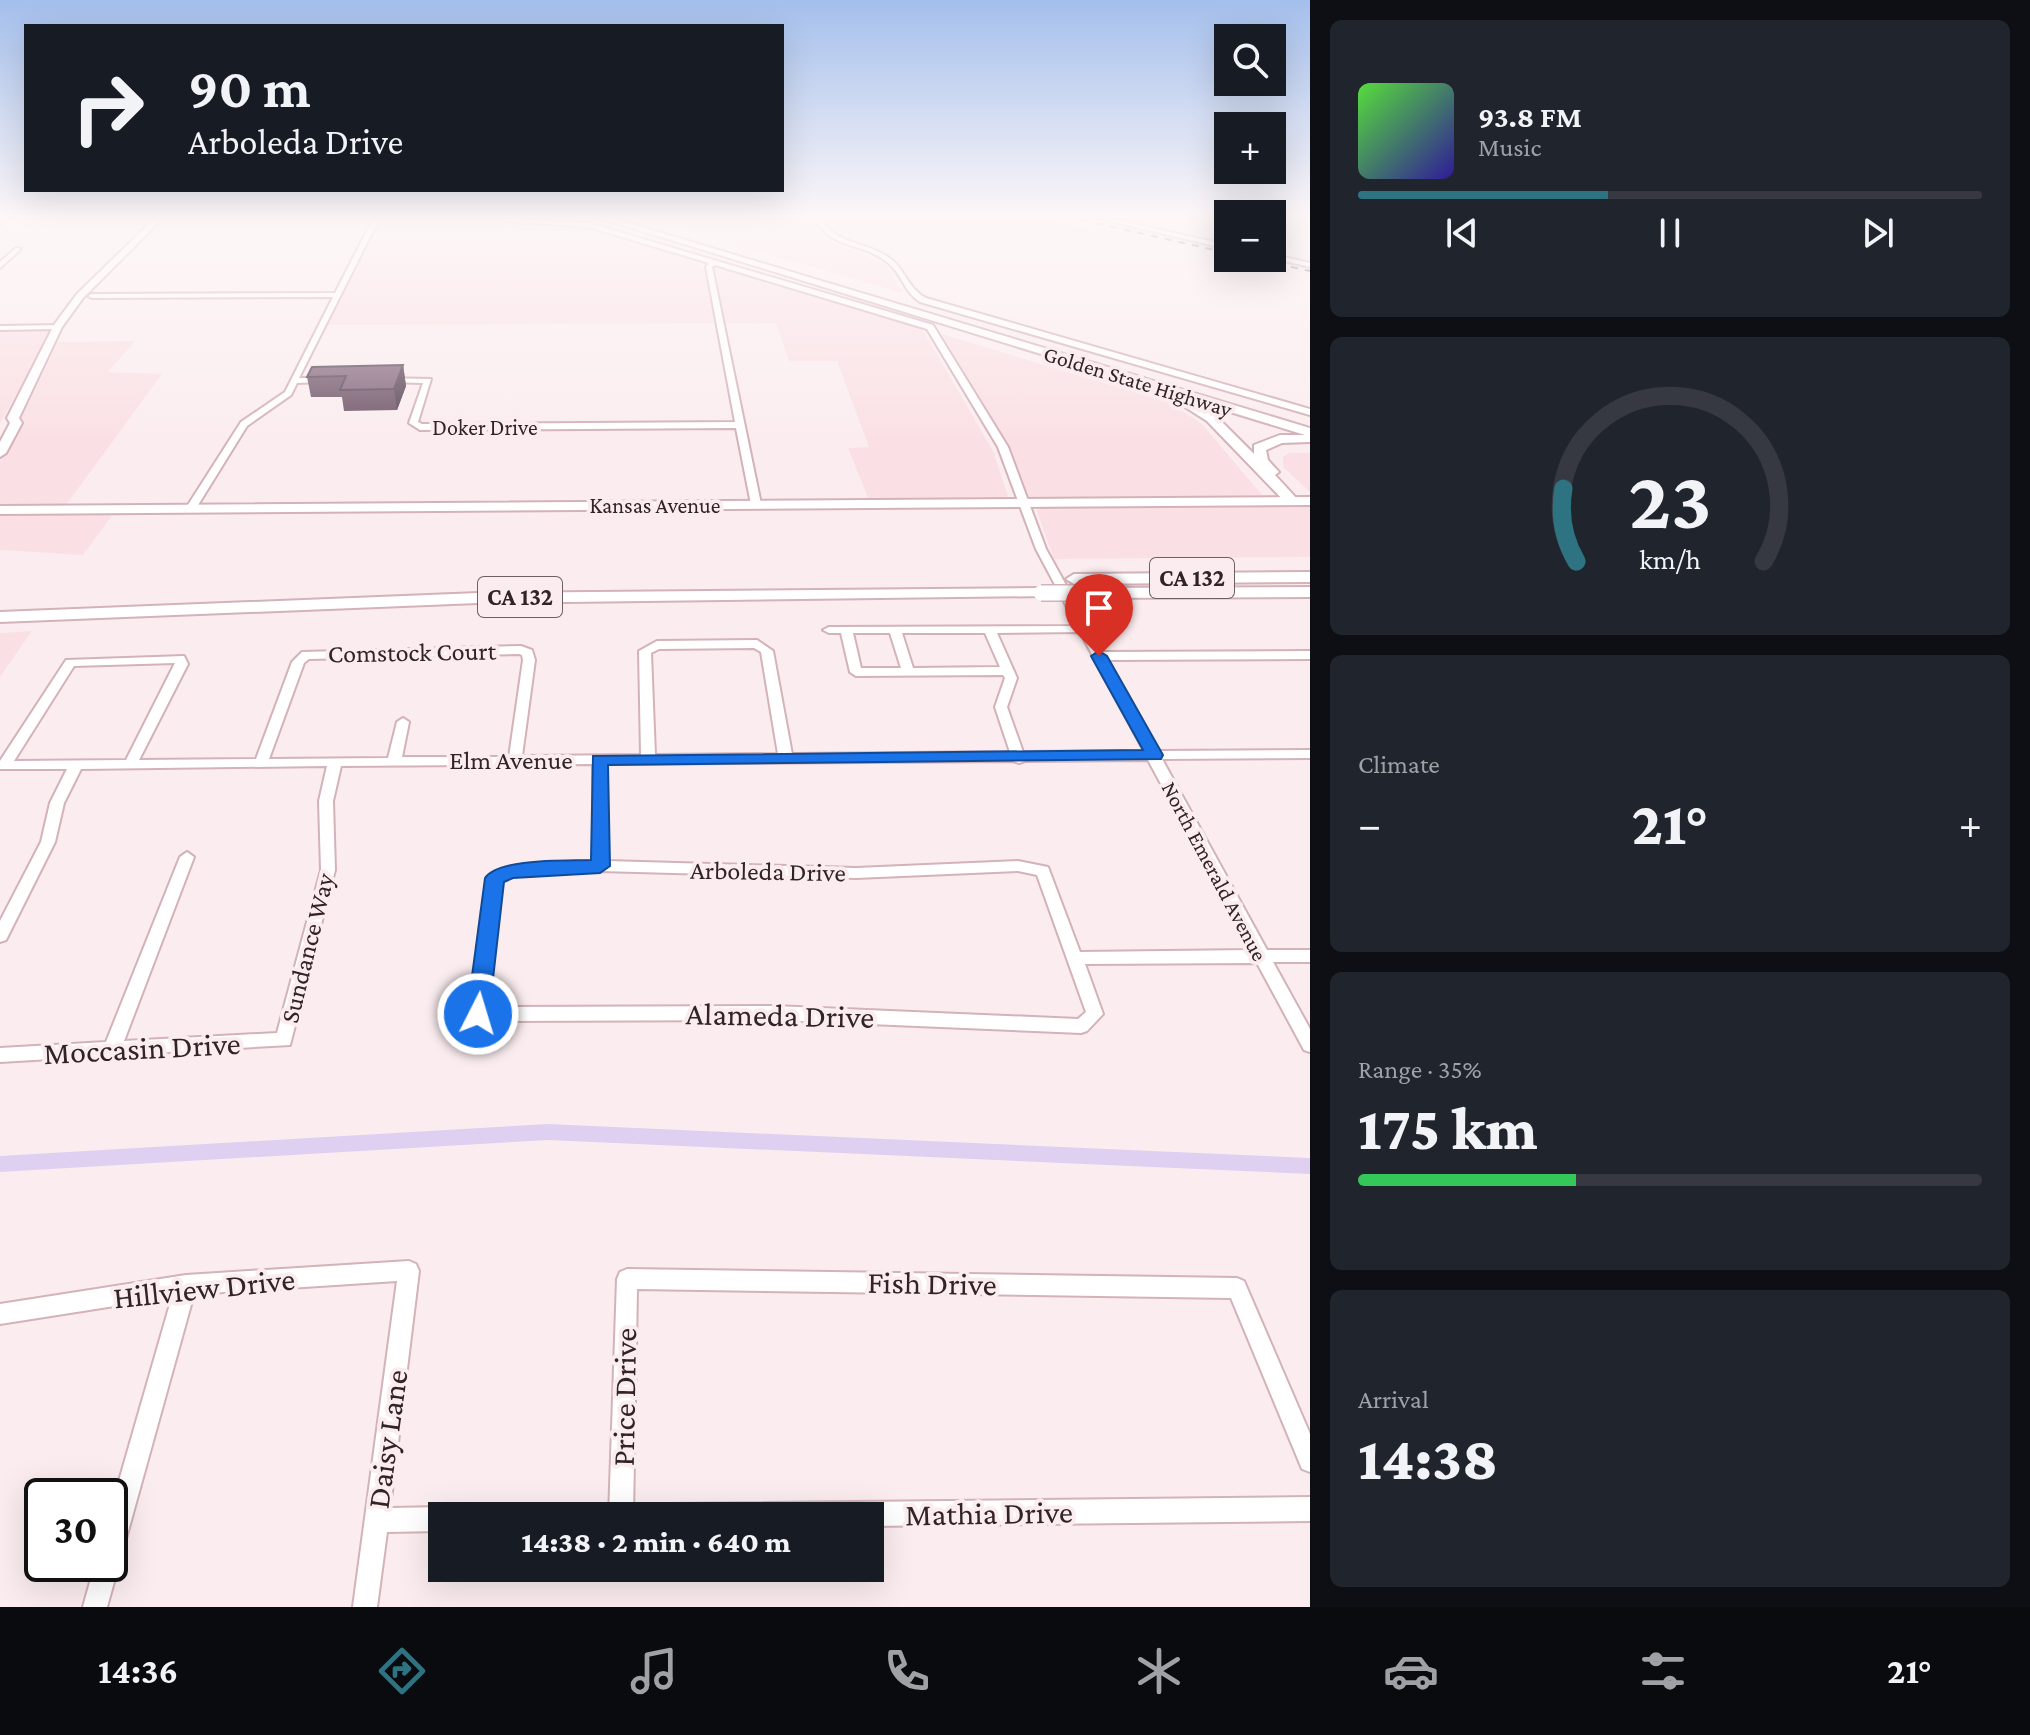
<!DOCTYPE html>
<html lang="en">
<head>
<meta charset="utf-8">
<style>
	:root { --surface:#171b24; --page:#20242c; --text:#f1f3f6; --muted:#9ea1a6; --line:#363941; --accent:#2e7382 }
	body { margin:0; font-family:"Crimson Pro",serif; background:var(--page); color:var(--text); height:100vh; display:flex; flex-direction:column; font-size:30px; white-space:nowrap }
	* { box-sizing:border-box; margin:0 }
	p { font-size:26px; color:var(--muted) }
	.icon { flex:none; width:44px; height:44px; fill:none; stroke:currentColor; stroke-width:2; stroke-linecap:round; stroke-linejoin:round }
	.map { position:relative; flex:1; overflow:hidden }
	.drawer { display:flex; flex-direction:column; gap:20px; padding:20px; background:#0d0f14; width:720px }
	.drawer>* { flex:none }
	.banner { position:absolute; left:24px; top:24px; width:760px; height:168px; border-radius:0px; box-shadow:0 8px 32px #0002; background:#171b24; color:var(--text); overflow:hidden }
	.controls { position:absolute; left:1214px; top:24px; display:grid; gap:16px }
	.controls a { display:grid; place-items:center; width:72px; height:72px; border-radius:0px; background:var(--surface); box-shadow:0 8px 32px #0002; font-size:40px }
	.speed { position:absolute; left:24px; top:1478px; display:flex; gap:16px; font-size:40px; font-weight:700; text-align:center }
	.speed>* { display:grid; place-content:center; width:104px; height:104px; border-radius:50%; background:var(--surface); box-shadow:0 8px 32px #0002; line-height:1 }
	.speed .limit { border:4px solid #111; border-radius:12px; background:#fff; color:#111 }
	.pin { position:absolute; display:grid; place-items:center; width:68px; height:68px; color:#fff; margin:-82px -34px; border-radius:50% 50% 50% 0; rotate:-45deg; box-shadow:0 0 8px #0007 }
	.pin .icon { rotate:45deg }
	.me { position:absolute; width:88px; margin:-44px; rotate:5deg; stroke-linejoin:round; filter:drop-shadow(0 0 6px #0008) }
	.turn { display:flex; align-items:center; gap:28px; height:168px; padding:0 32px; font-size:36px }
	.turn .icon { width:104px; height:104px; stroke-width:2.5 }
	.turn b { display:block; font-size:56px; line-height:68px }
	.big { font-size:60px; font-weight:800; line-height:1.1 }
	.drawer .tile { flex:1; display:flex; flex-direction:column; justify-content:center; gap:12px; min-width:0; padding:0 28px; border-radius:12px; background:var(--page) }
	.drawer .dial { align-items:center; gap:0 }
	.dial svg { height:208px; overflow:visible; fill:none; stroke:var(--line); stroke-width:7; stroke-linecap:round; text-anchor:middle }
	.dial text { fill:var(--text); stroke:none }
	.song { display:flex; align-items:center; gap:24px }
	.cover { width:96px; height:96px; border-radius:12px; background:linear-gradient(135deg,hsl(110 70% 55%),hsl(250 70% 35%)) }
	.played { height:8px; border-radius:4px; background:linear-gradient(90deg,var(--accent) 40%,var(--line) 40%) }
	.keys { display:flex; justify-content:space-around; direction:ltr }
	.heat { display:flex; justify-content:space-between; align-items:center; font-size:44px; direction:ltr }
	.charge { height:12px; border-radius:6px; background:linear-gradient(90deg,#34c759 35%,var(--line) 0) }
	.trip { position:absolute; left:428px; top:1502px; width:456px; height:80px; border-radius:0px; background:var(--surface); box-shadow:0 8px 32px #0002; font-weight:800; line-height:80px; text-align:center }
	.tab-bar { display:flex; height:128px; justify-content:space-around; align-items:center; background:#090b0e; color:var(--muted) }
	.tab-bar .icon { width:56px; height:56px }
	.tab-bar .selected { color:var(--accent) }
	.tab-bar b { font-size:36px; color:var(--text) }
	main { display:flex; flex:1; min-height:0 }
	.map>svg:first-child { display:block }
	.built { fill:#fae0e4 }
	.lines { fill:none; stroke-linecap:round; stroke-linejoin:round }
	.canal { fill:#dfd0f2; fill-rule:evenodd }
	.minor-casing { stroke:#d3b2b8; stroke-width:4 }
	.major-casing { stroke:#d3b2b8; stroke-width:4 }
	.highway-casing { stroke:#d3b2b8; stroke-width:4 }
	.minor { fill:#fff; fill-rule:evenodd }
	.major { fill:#fff; fill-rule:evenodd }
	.highway { fill:#fff; fill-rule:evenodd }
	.rail { stroke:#7b6e70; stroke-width:2; stroke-dasharray:7 7; stroke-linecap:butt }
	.highway-bridge-casing { stroke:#d3b2b8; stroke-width:18; stroke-linecap:butt }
	.highway-bridge { stroke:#fff; stroke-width:15 }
	.wall { fill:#72596c }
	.shaded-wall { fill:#5c4858 }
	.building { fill:#84677d; stroke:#5c4858; stroke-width:2 }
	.route { fill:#1a73e8; stroke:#114b97; stroke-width:2 }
	.labels { text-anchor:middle; stroke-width:8; stroke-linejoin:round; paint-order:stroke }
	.far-street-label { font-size:22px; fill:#302426; stroke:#fbedef }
	.shield { fill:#fbedef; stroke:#6d6062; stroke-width:2 }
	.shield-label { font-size:24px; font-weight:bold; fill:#302426 }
	.street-label { font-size:26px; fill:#302426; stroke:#fbedef }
	.near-street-label { font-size:32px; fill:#302426; stroke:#fbedef }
</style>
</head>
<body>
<main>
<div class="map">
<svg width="1310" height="1607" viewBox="0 0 1310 1607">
	<rect width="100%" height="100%" fill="#fbedef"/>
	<!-- built -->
	<path class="built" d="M382,217L577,225L698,259L702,268L732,269L921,327L993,451L1008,496L1003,499L870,503L848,448L869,447L837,361H789L776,323L324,325Z
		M665,217H807L814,230L825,238L886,265L903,293L652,221Z
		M825,217H1037L1111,237L843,238L831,230Z
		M50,328L19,389L0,423V329Z
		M942,334L1170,403L1202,424L1262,495L1036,499L1027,496L1012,451Z
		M135,341L108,372L162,374L66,505H0V461L58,342Z
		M1289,453H1310V492L1283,467V457Z
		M1310,506V557L1054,559L1037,511L1041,508Z
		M116,510L83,555L0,550V512Z
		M32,631L0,677V633Z"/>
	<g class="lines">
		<!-- canal -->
		<path class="canal" d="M548,1124L1310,1158V1174L548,1140L0,1172V1156Z"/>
		<defs>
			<path id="minor" d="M3,217H10L0,224V219Z
				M374,217H380L299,378H325L329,380L325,382L297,383L291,395L247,426L195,510H187L186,508L241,422L285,392L333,297L92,298L88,296L92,294L335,293Z
				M450,217L589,223L933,325L1008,447L1046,549L1103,652L1310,651V659L1107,660L1157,751L1310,750V758L1162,759L1267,950H1310V962H1273L1310,1029V1052L1304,1050L1257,963L1085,964L1103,1014L1087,1031L1081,1033L774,1020L478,1021L472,1019L470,1014L487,878C505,859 566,863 593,861V764L341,766L333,801L335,870L290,1045L0,1062V1048L106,1042L180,857L187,852L194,857L124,1041L277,1033L321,870L319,801L327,766L81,769L64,803L55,842L6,940L0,942V921L41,842L50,803L67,769H0V761L66,660L184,656L188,664L139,760L256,759L292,662L302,652L521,646L532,650L535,660L522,756L641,755L639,651L657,641L757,640L773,651L792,754L1010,752L995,707L1005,678L1003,675L856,676L850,672L841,633H829L823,630L829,627L1077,626L1036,549L998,447L927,329L715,265L712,267L761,504L756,507L751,504L736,428L420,430L409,423L423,383L386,382H383V378L431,379L418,422L422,424L735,422L706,267L709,263L589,227ZM1080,632L1144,751L1023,752L1007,707L1017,678L997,633ZM853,633H890L901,668H861ZM902,633H985L1000,667L913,668ZM754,648L761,652L778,754L655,755L651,653L659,649ZM519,654L522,655L523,660L509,757H402L409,722L403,718L397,722L388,758L269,759L304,663L309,659ZM175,663L126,760L14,761L74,666ZM1148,760L1251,950L1080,952L1048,867L1018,861L856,868L607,861V764L1013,761L1019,763L1025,761ZM600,871L856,878L1018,871L1037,875L1086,1012L1078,1019L774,1006L487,1007L502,881L513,876Z
				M813,217H819C837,246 863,240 888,257C905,268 908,289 926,298L1310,409V415L920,302C904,292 902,274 888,263C861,240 835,253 813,217Z
				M1092,217H1103L1228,245V249Z
				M16,248L21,249L0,268V262Z
				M1272,254L1310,263V267L1272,258Z
				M60,325L61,327L57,329L0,330V326Z
				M409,1261L416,1264L419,1271L390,1508L442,1507L450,1511L453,1516H442V1531L387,1532L377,1607H353L397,1281L194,1294L107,1607H83L95,1564H110V1512L172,1297L0,1324V1304L186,1275Z
				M627,1269L1237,1278L1244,1281L1310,1434V1472L1302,1469L1231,1298L637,1289L633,1516H609L617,1279L620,1272Z
				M1310,1497V1521L870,1526V1516H657L661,1508L669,1504Z"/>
			<path id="major" d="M156,217H164L83,298L62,327L19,418L22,423L6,453L0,457V442L10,423L7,418L54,325L77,294Z
				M1310,497V505L0,514V506Z"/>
			<path id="highway" d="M596,217H609L1310,428V442L1282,443L1266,450L1268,460L1279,472L1275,475L1299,501L1287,504L1207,421L1182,405V399H1187ZM1191,400L1305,435H1307H1280L1254,445V454L1215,415Z
				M1310,572V582L1074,584L1066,579L1074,574Z
				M1310,587V597L1082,598L1074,593L1082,588Z
				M1041,588L1047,590V596L478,603L0,622V612L478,593Z"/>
		</defs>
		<!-- minor casing -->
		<use href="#minor" class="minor-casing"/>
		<!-- major casing -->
		<use href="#major" class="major-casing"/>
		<!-- highway casing -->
		<use href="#highway" class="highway-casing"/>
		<!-- minor -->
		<use href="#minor" class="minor"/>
		<!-- major -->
		<use href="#major" class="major"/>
		<!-- highway -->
		<use href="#highway" class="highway"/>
		<!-- rail -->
		<path class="rail" d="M1069,217L1228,253
			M1250,258L1310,271"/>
		<defs>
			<path id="highway-bridge" d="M1041,593H1082"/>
		</defs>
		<!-- highway-bridge casing -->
		<use href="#highway-bridge" class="highway-bridge-casing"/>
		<!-- highway-bridge -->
		<use href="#highway-bridge" class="highway-bridge"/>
	</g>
	<!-- wall -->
	<path class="wall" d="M403,365L406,386L397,410L344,411L342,397H311L307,377Z"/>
	<!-- shaded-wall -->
	<path class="shaded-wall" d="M403,365L406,386L397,410L394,389Z"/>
	<!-- building -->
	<path class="building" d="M403,365L394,389L340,390L346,376L307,377L312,367Z"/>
	<!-- sky -->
	<linearGradient id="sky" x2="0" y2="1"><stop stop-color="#a4bfec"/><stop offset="0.49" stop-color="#fdf7f8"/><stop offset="1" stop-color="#fdf7f8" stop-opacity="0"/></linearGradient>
	<rect width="1310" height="442" fill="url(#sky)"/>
	<!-- route -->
	<path class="route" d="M1099,651L1107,656L1163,755L1161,759L608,765L610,866L600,873L513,878L504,882L489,1014L486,1020H471L467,1014L485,878C499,858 566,861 591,860L593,756L1143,750L1091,656Z"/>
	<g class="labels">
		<!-- far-street labels -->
		<g class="far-street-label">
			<text transform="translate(1138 381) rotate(17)" y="8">Golden State Highway</text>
			<text x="485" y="435">Doker Drive</text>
			<text x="655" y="513">Kansas Avenue</text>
			<text transform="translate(1215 871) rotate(62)" y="8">North Emerald Avenue</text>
		</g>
		<!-- shield labels -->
		<g class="shield">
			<rect x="1150" y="558" width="84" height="40" rx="6"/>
			<rect x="478" y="577" width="84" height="40" rx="6"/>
		</g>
		<g class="shield-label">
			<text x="1192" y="586">CA 132</text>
			<text x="520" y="605">CA 132</text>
		</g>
		<!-- street labels -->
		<g class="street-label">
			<text transform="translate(412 652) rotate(-1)" y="9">Comstock Court</text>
			<text x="511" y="769">Elm Avenue</text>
			<text transform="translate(768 871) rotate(1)" y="9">Arboleda Drive</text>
			<text transform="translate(307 948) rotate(-76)" y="9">Sundance Way</text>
		</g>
		<!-- near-street labels -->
		<g class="near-street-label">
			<text transform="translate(780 1015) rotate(1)" y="11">Alameda Drive</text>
			<text transform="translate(142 1048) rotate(-3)" y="11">Moccasin Drive</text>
			<text transform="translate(932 1283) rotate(1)" y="11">Fish Drive</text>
			<text transform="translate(204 1288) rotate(-6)" y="11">Hillview Drive</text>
			<text transform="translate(624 1397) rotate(-89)" y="11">Price Drive</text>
			<text transform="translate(387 1439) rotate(-82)" y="11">Daisy Lane</text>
			<text transform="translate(989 1513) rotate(-1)" y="11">Mathia Drive</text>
		</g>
	</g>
</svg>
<div class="controls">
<a><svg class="icon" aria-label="search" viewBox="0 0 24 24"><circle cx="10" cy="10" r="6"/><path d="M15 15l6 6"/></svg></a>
<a>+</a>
<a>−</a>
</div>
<div class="speed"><div class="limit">30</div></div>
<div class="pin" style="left:1099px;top:656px;background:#d93025"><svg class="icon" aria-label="arrive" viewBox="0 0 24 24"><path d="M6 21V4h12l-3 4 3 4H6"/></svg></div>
<svg class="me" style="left:478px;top:1014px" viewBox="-20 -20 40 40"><circle r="17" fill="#1a73e8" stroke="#fff" stroke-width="3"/><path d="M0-11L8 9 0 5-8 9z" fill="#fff"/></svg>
<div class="trip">14:38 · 2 min · 640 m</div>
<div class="banner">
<div class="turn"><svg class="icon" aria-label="right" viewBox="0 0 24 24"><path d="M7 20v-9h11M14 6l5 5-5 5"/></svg><div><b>90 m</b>Arboleda Drive</div></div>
</div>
</div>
<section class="drawer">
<div class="tile">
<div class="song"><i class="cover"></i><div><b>93.8 FM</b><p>Music</p></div></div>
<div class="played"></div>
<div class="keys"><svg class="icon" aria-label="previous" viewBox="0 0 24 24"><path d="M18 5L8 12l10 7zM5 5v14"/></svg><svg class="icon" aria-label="pause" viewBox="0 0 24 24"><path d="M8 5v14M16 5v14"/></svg><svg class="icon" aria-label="next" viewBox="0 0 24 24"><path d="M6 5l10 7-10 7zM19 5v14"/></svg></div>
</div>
<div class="tile dial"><svg viewBox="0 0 100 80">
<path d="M14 69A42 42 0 1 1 86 69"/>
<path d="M14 69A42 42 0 0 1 9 41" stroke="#2e7382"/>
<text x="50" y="56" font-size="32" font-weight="700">23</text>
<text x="50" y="72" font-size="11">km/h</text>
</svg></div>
<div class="tile"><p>Climate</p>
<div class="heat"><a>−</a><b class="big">21°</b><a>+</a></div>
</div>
<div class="tile"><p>Range · 35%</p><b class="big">175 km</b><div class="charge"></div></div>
<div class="tile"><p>Arrival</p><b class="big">14:38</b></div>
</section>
</main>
<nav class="tab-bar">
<b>14:36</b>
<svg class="icon selected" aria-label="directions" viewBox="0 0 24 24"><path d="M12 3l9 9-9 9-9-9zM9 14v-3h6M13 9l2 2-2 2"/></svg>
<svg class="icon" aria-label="music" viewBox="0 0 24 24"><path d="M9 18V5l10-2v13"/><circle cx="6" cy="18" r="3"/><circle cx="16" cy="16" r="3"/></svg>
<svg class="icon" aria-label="phone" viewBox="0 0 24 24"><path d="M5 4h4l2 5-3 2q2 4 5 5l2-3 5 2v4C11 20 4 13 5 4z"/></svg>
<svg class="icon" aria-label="climate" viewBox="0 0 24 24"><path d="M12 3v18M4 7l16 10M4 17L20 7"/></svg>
<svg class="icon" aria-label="car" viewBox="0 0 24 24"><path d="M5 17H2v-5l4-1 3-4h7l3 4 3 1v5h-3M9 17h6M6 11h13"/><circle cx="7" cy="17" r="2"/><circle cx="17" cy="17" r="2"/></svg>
<svg class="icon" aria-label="filters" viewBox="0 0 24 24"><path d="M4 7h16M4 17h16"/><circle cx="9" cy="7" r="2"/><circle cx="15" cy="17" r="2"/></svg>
<b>21°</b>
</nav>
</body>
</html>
